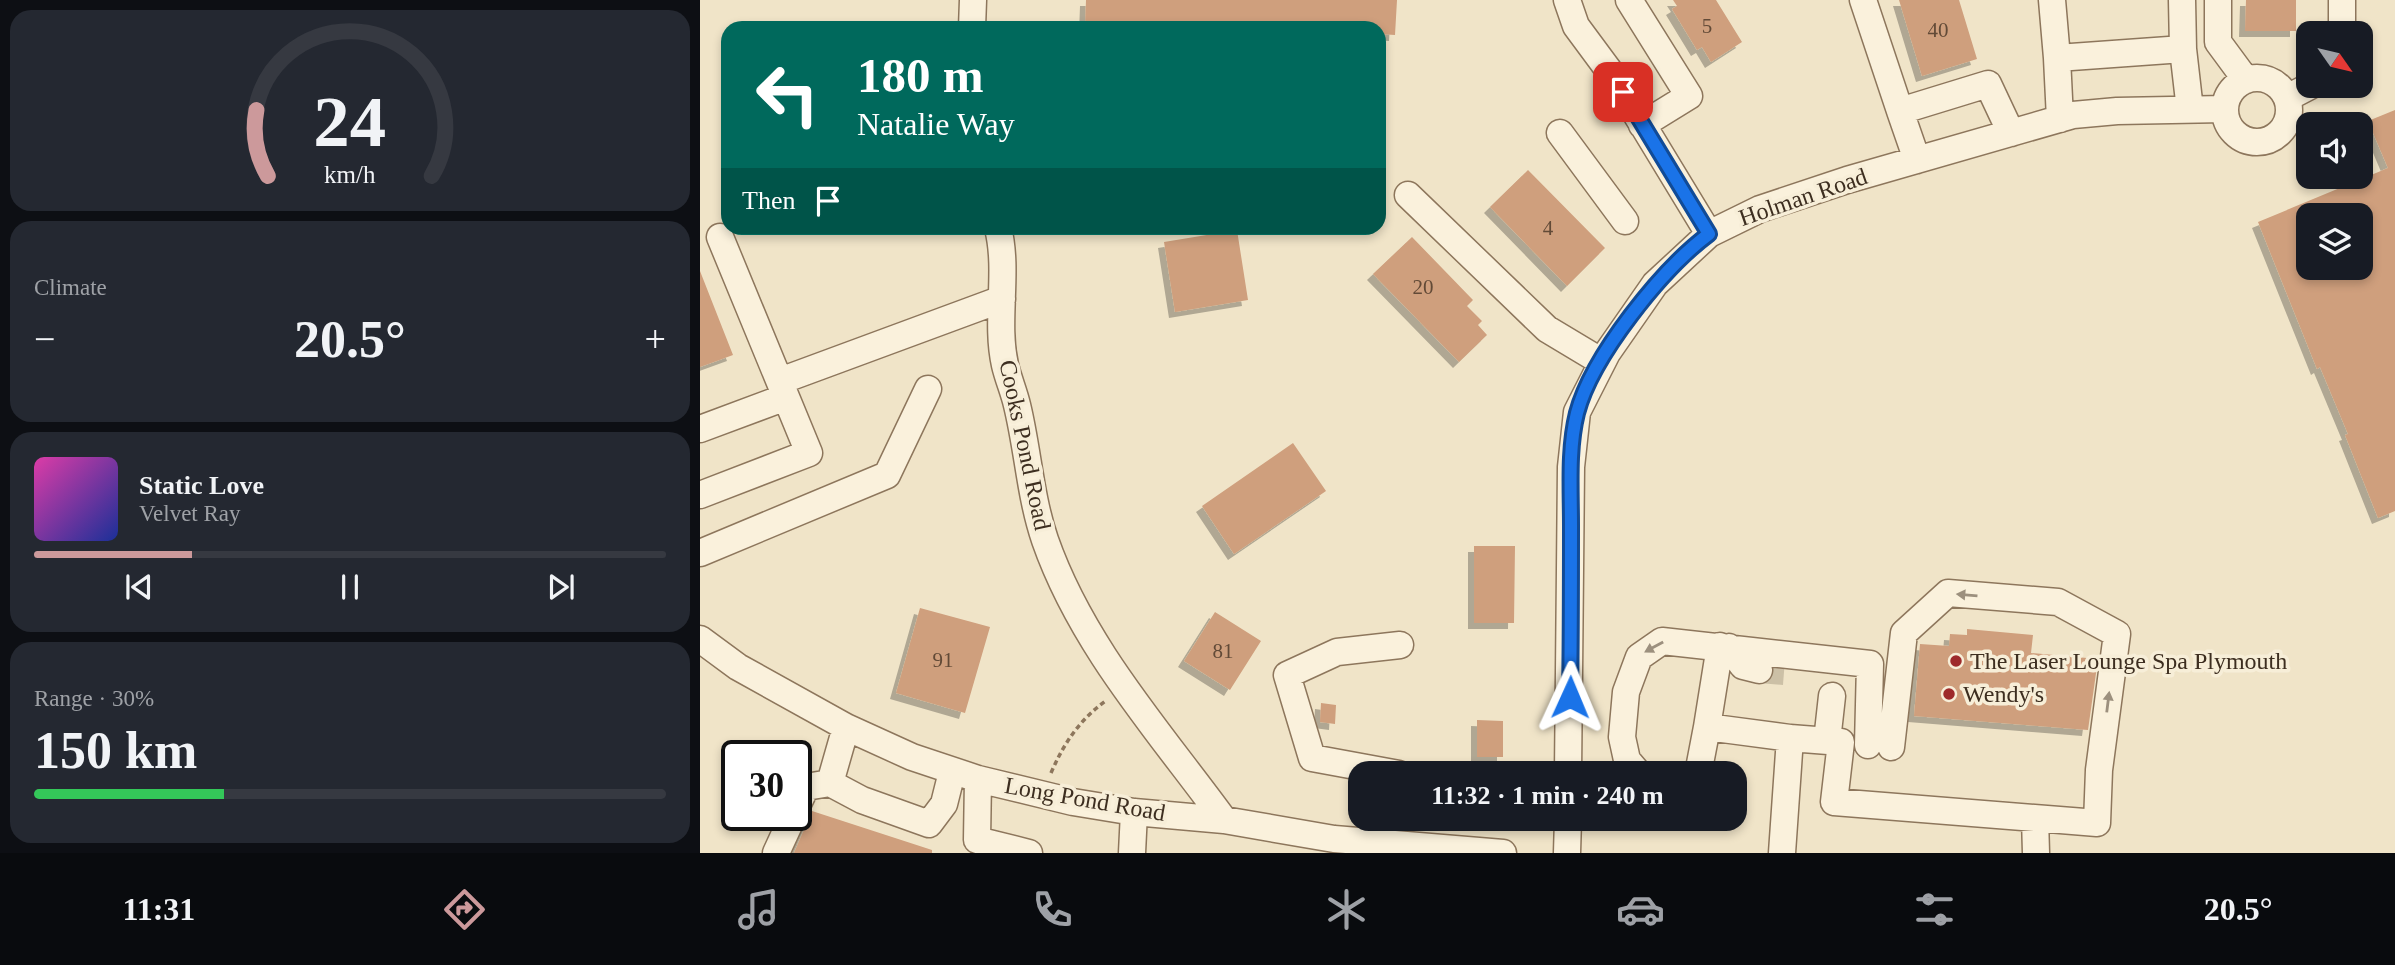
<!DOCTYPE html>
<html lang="en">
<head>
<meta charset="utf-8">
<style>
	:root { --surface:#171b24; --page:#242831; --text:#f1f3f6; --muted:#9ea1a6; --line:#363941; --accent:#cc999b }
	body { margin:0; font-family:"Times New Roman",serif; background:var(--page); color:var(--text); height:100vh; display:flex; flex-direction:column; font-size:26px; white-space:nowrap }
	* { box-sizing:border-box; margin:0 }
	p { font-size:23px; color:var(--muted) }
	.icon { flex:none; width:38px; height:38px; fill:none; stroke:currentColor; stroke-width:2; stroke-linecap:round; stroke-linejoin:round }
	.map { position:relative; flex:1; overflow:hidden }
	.side { display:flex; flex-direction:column; gap:10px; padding:10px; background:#0d0f14; width:700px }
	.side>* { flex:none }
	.top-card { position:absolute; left:21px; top:21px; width:665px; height:214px; border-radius:21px; box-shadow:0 4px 10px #0003; background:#00695c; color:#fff; overflow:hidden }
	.needle { width:46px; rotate:124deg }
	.buttons { position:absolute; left:1596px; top:21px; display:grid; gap:14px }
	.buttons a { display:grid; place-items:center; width:77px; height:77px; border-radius:14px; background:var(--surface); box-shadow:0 4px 10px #0003; font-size:35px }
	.speed { position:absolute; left:21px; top:740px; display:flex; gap:14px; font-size:35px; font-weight:700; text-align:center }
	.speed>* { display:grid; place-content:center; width:91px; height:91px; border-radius:50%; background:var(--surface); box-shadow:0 4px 10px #0003; line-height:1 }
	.speed .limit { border:4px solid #111; border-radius:10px; background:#fff; color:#111 }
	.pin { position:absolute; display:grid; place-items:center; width:60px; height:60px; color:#fff; margin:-30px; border-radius:14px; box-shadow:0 4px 10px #0006 }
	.me { position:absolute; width:77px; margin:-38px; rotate:1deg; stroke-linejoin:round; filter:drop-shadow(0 0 5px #0008) }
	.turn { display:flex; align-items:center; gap:24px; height:147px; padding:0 21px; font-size:32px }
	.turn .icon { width:91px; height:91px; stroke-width:2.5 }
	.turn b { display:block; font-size:49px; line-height:60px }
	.then { display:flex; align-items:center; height:66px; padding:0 21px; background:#0003; gap:14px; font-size:26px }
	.big { font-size:52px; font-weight:700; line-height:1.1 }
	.side .tile { flex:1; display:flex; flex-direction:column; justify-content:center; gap:10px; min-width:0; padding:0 24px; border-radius:21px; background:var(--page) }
	.side .dial { align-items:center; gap:0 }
	.dial svg { height:182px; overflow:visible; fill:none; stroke:var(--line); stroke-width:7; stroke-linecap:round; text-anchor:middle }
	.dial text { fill:var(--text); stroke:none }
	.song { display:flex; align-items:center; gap:21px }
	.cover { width:84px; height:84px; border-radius:10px; background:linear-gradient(135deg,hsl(320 70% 55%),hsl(230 70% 35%)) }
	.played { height:7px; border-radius:4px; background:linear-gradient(90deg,var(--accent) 25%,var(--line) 25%) }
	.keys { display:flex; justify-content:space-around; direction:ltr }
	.heat { display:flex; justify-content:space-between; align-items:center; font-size:38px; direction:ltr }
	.charge { height:10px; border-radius:5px; background:linear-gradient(90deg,#34c759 30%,var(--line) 0) }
	.trip { position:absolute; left:648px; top:761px; width:399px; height:70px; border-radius:21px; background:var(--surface); box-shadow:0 4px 10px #0003; font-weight:700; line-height:70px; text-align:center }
	.menu { display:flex; height:112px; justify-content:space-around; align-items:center; background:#090b0e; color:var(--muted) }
	.menu .icon { width:49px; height:49px }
	.menu .on { color:var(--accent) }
	.menu b { font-size:32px; color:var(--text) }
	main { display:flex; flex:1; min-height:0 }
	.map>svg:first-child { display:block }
	.building { fill:#cf9f7d; fill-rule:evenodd; filter:url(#shadow) }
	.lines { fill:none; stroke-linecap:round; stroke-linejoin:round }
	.minor-tunnel { stroke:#ccc0a6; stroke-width:26; stroke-dasharray:26 13; stroke-linecap:butt }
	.minor-casing { stroke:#8d765c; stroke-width:29 }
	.path { stroke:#8d765c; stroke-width:3.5; stroke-dasharray:5 3.5; stroke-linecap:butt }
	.minor { stroke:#faf1dc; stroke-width:26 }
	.oneway { fill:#9c907e }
	.route-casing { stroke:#114b97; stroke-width:18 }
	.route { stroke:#1a73e8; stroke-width:12 }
	.poi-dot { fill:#9e2a2b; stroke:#f7eed8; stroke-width:2.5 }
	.labels { text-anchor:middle; stroke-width:7; stroke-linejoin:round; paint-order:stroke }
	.number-label { font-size:21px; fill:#624a37 }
	.street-label { font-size:24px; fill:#3d2e20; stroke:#f7eed8 }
	.poi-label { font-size:24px; fill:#3d2e20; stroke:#f7eed8; text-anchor:start }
</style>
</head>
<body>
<main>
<section class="side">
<div class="tile dial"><svg viewBox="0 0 100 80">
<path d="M14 69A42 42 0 1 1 86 69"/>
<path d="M14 69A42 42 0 0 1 9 40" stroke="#cc999b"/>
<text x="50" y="56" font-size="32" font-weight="700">24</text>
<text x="50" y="72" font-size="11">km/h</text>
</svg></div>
<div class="tile"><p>Climate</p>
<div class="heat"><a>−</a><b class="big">20.5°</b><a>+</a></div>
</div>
<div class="tile">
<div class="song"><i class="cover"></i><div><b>Static Love</b><p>Velvet Ray</p></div></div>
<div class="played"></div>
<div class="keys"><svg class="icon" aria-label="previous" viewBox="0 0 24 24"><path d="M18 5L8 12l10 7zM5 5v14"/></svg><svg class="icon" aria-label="pause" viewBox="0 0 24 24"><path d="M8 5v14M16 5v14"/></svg><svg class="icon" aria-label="next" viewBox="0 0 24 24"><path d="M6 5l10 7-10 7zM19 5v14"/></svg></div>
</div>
<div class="tile"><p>Range · 30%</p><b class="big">150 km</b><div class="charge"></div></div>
</section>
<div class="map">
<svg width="1695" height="853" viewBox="0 0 1695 853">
	<defs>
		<filter id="shadow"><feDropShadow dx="-6" dy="6" stdDeviation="0" flood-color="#0004"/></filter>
	</defs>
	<rect width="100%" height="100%" fill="#f0e4c8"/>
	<!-- building -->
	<path class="building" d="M386,0H697L695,35L679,34V28H385Z
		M973,0H1016L1042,42L1011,62L1002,47L997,50L972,9L977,6Z
		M1199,0H1259L1277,59L1222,76Z
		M1546,0H1596V31H1545Z
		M1695,110V511L1678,518L1645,435L1648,434L1620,367L1617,369L1558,222L1688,168L1668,121ZM1661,208V268H1608V215H1643Z
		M828,170L905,248L867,286L790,207Z
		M537,230L548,300L475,312L464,242Z
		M712,237L773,300L767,306L782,321L778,325L787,335L759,362L673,274Z
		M0,271L33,355L0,367Z
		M593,443L626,491L534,554L502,506Z
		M774,546H815L814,623H774Z
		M220,608L290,627L265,713L196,693Z
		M515,612L561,641L530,690L484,661Z
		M1267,629L1333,635L1331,653L1398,659L1388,730L1214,716L1220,644L1249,646L1250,634L1267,635Z
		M621,703L636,705L635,724L620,722Z
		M777,720L803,721V757H777Z
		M112,811L232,850V853H94Z"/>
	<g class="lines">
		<!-- minor-tunnel -->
		<path class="minor-tunnel" d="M1059,670L1084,672"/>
		<defs>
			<path id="minor" d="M867,0L876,26L913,76L1009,234
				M929,0L989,96L942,125
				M1163,0L1200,111
				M1352,0L1357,58
				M1482,0L1483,49
				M1518,0V42L1546,80
				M1642,0V33
				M272,28L273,0
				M1525 110a32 32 0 1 1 64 0a32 32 0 1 1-64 0Z
				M1587,98L1610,86
				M1360,119L1357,58L1483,49L1490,110
				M860,133L925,221
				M1217,160L1200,111L1288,84L1311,133
				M708,195L847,329L902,362
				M298,228C309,272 295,321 305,365C308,378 314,392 317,405C328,450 330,496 345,540C382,646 459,731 524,820
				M80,381L302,299
				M0,429L86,397
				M0,495L109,453L20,237
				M0,553L187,475L228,389
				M0,639L38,667L146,727L212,757L278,779L373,802L434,812L524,820L634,839L803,853
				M1029,647L1043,666L1059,670
				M146,727L130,783L162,800L229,824L244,804L252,772
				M1007,727L1020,646
				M1127,741L1132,696
				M699,774L612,758L587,675L637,652L700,645
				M868,774L871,467L877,412L907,353L955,284L1009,234L1060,209L1147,180L1373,115L1417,111L1525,109
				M939,774L927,760L922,737L926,692L939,657L962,641L1170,664L1168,745
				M998,774L1007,727L1090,738
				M278,779L277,840L329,853
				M96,808L106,787L130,783
				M1335,818L1336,853
				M76,853L93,816
				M432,853L434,812
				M867,853L868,819
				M1082,853L1090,738L1141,742L1134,802L1397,823L1399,770L1417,634L1358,602L1248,593L1204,633L1191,747"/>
		</defs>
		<!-- minor casing -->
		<use href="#minor" class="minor-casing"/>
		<!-- path -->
		<path class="path" d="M351,773C364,743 380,719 407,700"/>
		<!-- minor -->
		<use href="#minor" class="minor"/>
	</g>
	<!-- one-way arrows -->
	<defs><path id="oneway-solid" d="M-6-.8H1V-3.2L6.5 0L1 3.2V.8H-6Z" transform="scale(1.75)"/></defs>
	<g class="oneway">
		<use href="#oneway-solid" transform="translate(1267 595) rotate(-175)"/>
		<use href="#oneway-solid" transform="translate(954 647) rotate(151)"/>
		<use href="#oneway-solid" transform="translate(1408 702) rotate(-83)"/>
	</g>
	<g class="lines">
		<defs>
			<path id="route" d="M870,697C871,640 871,583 871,525C871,489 868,449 877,413C892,356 962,269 1009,234L923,92"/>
		</defs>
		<!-- route casing -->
		<use href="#route" class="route-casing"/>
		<!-- route -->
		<use href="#route" class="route"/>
	</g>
	<!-- markers -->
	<g class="poi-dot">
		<circle cx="1256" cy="661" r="7"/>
		<circle cx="1249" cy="694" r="7"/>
	</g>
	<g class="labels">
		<!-- number labels -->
		<g class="number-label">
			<text x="1007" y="33">5</text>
			<text x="1238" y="37">40</text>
			<text x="848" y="235">4</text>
			<text x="723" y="294">20</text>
			<text x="523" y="658">81</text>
			<text x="243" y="667">91</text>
		</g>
		<!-- street labels -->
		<g class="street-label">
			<text transform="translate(1103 197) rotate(-19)" y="8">Holman Road</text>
			<text transform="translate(325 445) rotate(78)" y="8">Cooks Pond Road</text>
			<text transform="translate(385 799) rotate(10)" y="8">Long Pond Road</text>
		</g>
		<!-- poi labels -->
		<g class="poi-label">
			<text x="1270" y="669">The Laser Lounge Spa Plymouth</text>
			<text x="1263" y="702">Wendy's</text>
		</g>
	</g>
</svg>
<div class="buttons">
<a><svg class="needle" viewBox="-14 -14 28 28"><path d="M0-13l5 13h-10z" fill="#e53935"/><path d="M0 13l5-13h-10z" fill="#9ea1a6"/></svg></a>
<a><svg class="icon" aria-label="sound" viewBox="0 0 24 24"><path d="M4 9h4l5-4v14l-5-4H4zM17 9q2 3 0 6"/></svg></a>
<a><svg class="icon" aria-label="layers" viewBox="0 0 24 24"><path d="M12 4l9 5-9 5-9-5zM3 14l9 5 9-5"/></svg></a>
</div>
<div class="speed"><div class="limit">30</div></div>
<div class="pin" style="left:923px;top:92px;background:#d93025"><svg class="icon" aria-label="arrive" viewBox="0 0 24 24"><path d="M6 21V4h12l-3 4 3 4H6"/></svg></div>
<svg class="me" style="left:870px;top:697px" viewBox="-20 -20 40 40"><path d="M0-17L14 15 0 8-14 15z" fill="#1a73e8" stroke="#fff" stroke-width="4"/></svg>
<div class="trip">11:32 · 1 min · 240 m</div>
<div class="top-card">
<div class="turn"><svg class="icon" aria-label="left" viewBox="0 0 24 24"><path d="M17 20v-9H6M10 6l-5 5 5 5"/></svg><div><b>180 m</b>Natalie Way</div></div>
<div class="then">Then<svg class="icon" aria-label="arrive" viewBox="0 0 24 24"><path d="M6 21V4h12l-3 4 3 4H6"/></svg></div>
</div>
</div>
</main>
<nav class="menu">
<b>11:31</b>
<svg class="icon on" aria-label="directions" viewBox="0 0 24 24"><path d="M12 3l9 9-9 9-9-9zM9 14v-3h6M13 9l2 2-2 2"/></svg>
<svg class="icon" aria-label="music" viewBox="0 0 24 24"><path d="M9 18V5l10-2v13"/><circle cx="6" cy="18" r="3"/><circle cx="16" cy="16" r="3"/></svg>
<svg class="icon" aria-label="phone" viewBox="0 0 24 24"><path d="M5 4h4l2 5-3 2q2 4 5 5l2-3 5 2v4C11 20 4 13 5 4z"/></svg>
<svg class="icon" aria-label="climate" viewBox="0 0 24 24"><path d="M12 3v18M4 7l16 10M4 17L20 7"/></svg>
<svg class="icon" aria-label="car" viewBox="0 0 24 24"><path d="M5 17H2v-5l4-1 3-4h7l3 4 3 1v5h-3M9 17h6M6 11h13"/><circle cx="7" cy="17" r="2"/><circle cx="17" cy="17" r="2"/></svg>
<svg class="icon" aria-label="filters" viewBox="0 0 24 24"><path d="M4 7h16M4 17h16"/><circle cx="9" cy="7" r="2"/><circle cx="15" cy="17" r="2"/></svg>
<b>20.5°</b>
</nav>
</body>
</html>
